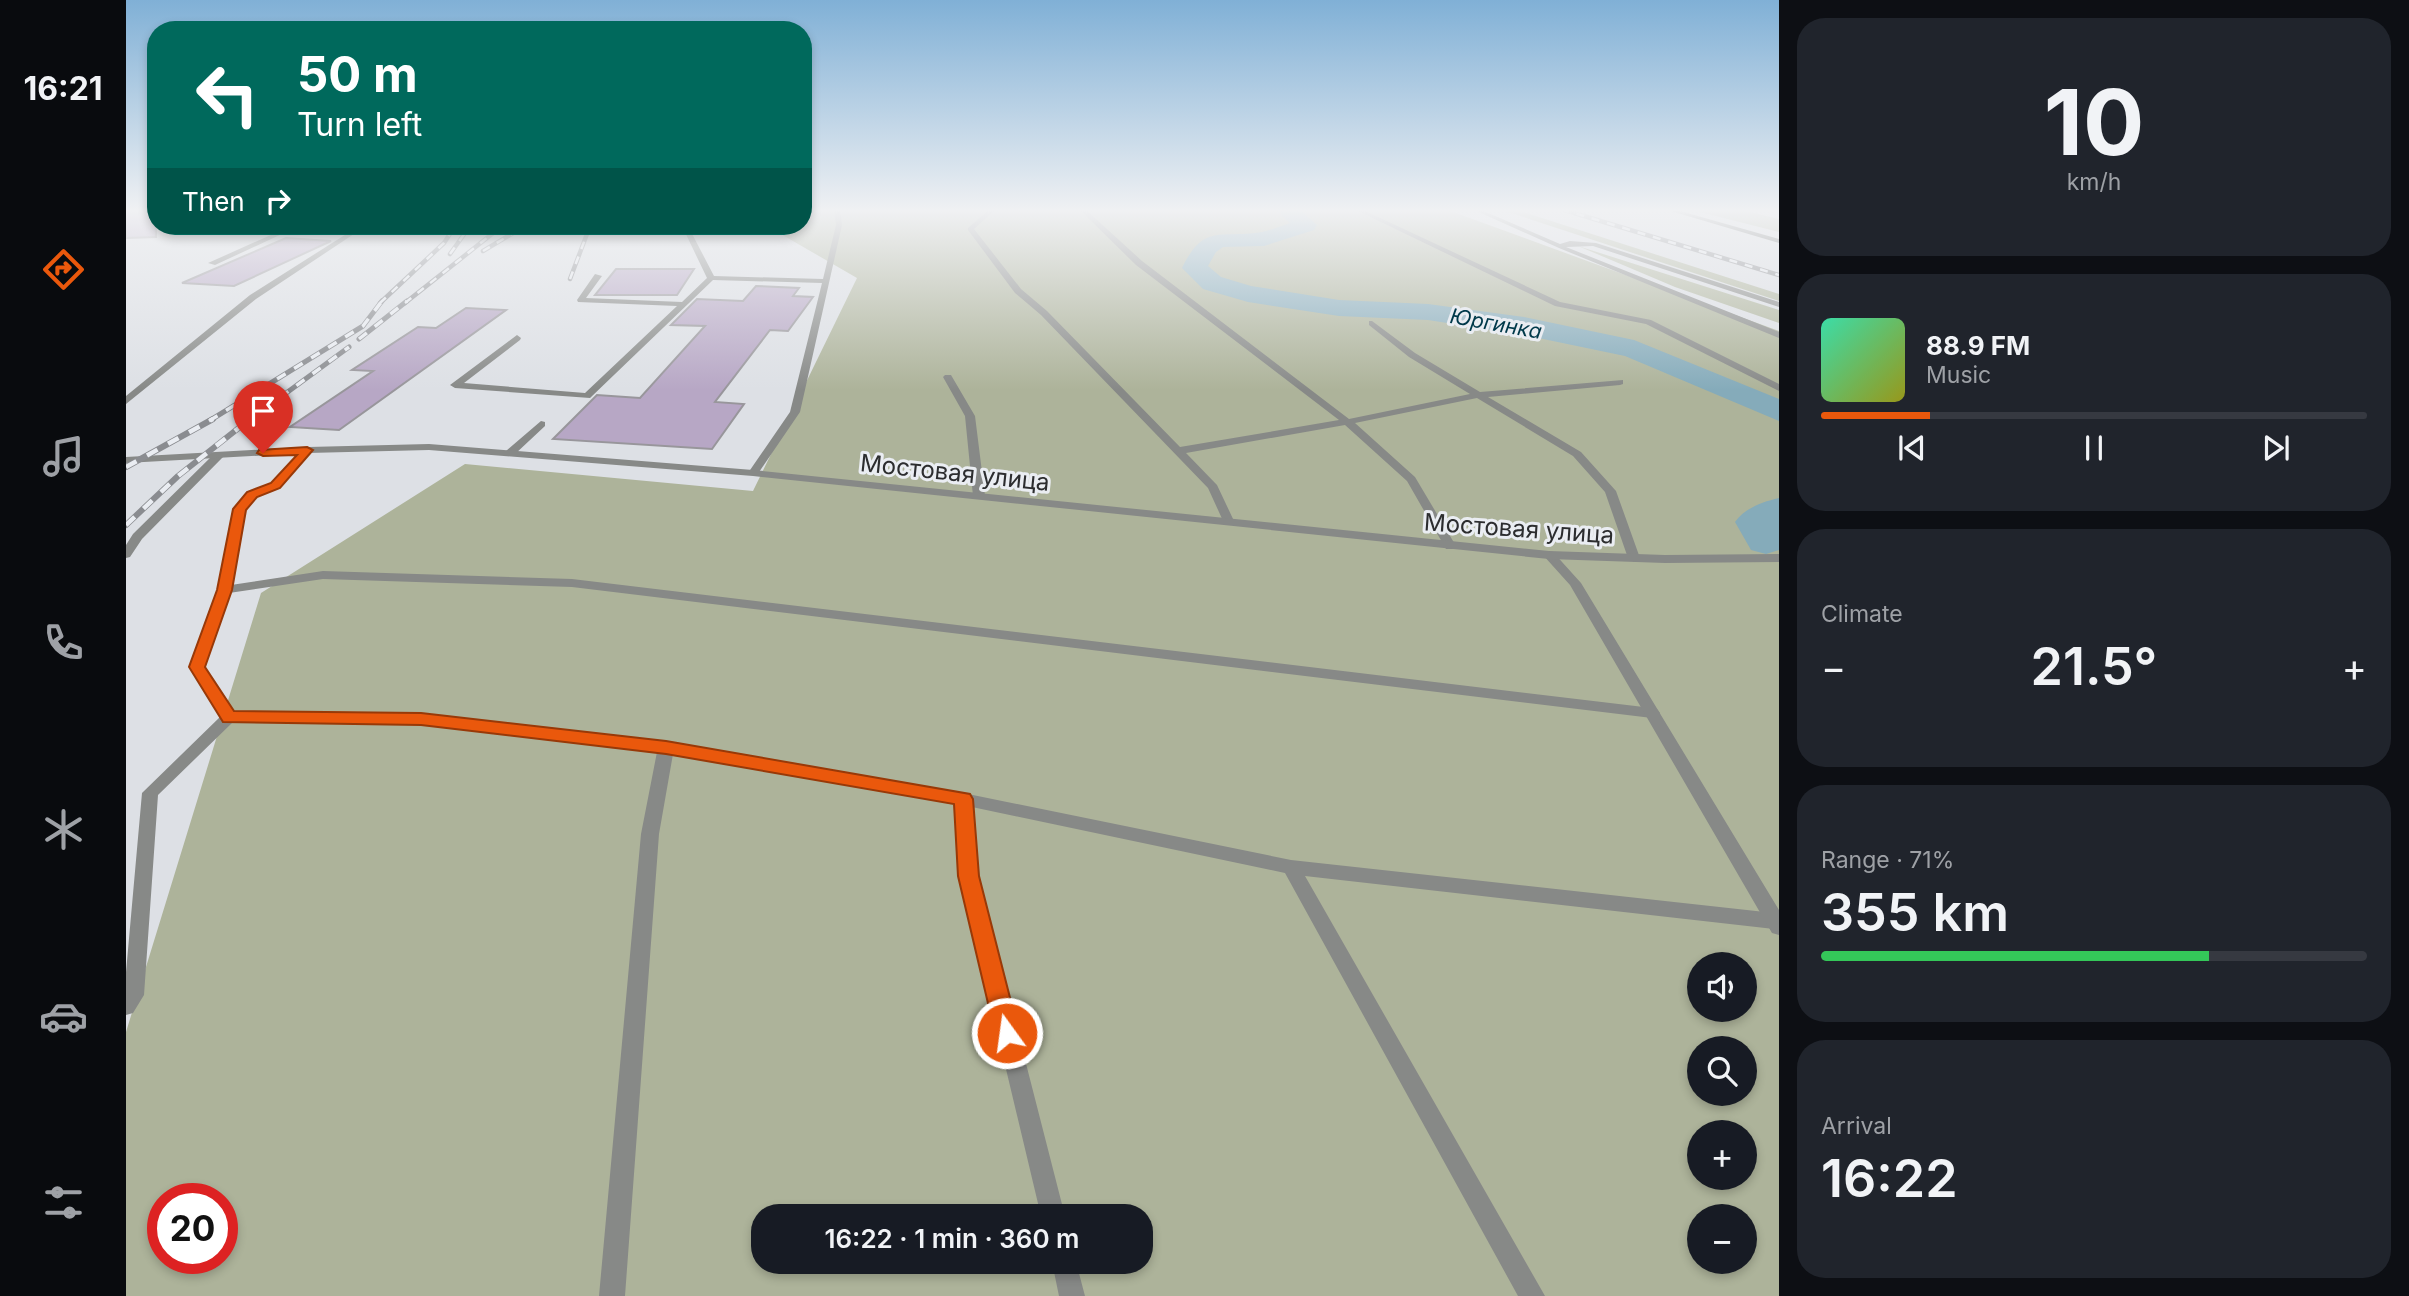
<!DOCTYPE html>
<html lang="en">
<head>
<meta charset="utf-8">
<style>
	:root { --surface:#171b24; --page:#20242c; --text:#f1f3f6; --muted:#9ea1a6; --line:#363941; --accent:#ea580c }
	body { margin:0; font-family:Inter,sans-serif; background:var(--page); color:var(--text); height:100vh; display:flex; flex-direction:column; font-size:26px; white-space:nowrap }
	* { box-sizing:border-box; margin:0 }
	p { font-size:23px; color:var(--muted) }
	.icon { flex:none; width:38px; height:38px; fill:none; stroke:currentColor; stroke-width:2; stroke-linecap:round; stroke-linejoin:round }
	.map { position:relative; flex:1; overflow:hidden }
	.sheet { display:flex; flex-direction:column; gap:18px; padding:18px; background:#0d0f14; width:630px }
	.sheet>* { flex:none }
	.guide { position:absolute; left:21px; top:21px; width:665px; height:214px; border-radius:28px; box-shadow:0 4px 10px #0003; background:#00695c; color:#fff; overflow:hidden }
	.buttons { position:absolute; left:1561px; top:952px; display:grid; gap:14px }
	.buttons a { display:grid; place-items:center; width:70px; height:70px; border-radius:50%; background:var(--surface); box-shadow:0 4px 10px #0003; font-size:35px }
	.speed { position:absolute; left:21px; top:1183px; display:flex; gap:14px; font-size:35px; font-weight:700; text-align:center }
	.speed>* { display:grid; place-content:center; width:91px; height:91px; border-radius:50%; background:var(--surface); box-shadow:0 4px 10px #0003; line-height:1 }
	.speed .limit { border:10px solid #d22; background:#fff; color:#111 }
	.pin { position:absolute; display:grid; place-items:center; width:60px; height:60px; color:#fff; margin:-72px -30px; border-radius:50% 50% 50% 0; rotate:-45deg; box-shadow:0 0 7px #0007 }
	.pin .icon { rotate:45deg }
	.me { position:absolute; width:77px; margin:-38px; rotate:346deg; stroke-linejoin:round; filter:drop-shadow(0 0 5px #0008) }
	.turn { display:flex; align-items:center; gap:24px; height:147px; padding:0 35px; font-size:32px }
	.turn .icon { width:91px; height:91px; stroke-width:2.5 }
	.turn b { display:block; font-size:49px; line-height:60px }
	.then { display:flex; align-items:center; height:66px; padding:0 35px; background:#0003; gap:14px; font-size:26px }
	.big { font-size:52px; font-weight:600; line-height:1.1 }
	.sheet .card { flex:1; display:flex; flex-direction:column; justify-content:center; gap:10px; min-width:0; padding:0 24px; border-radius:28px; background:var(--page) }
	.sheet .dial { align-items:center; gap:0 }
	.dial b { font-size:91px; line-height:1 }
	.song { display:flex; align-items:center; gap:21px }
	.cover { width:84px; height:84px; border-radius:10px; background:linear-gradient(135deg,hsl(160 70% 55%),hsl(60 70% 35%)) }
	.played { height:7px; border-radius:4px; background:linear-gradient(90deg,var(--accent) 20%,var(--line) 20%) }
	.keys { display:flex; justify-content:space-around; direction:ltr }
	.heat { display:flex; justify-content:space-between; align-items:center; font-size:38px; direction:ltr }
	.charge { height:10px; border-radius:5px; background:linear-gradient(90deg,#34c759 71%,var(--line) 0) }
	.trip { position:absolute; left:625px; top:1204px; width:402px; height:70px; border-radius:28px; background:var(--surface); box-shadow:0 4px 10px #0003; font-weight:600; line-height:70px; text-align:center }
	main { display:flex; flex:1; min-height:0 }
	.dock { display:flex; flex-direction:column; width:126px; justify-content:space-around; align-items:center; background:#090b0e; color:var(--muted) }
	.dock .icon { width:49px; height:49px }
	.dock .current { color:var(--accent) }
	.dock b { font-size:32px; color:var(--text) }
	.map>svg:first-child { display:block }
	.green { fill:#adb39a; fill-rule:evenodd }
	.lines { fill:none; stroke-linecap:round; stroke-linejoin:round }
	.river { fill:#85abba; fill-rule:evenodd }
	.building { fill:#b7a7c5; stroke:#98969b; stroke-width:2 }
	.service { fill:#878987; fill-rule:evenodd }
	.minor { fill:#878987; fill-rule:evenodd }
	.tertiary { fill:#878987; fill-rule:evenodd }
	.secondary { fill:#5d605e; fill-rule:evenodd }
	.rail-far2-casing { stroke:#8a8c90; stroke-width:4.5 }
	.rail-far1-casing { stroke:#8a8c90; stroke-width:5 }
	.rail-casing { stroke:#8a8c90; stroke-width:6 }
	.rail-far2 { stroke:#eaedf2; stroke-width:2.5; stroke-dasharray:8; stroke-linecap:butt }
	.rail-far1 { stroke:#eaedf2; stroke-width:3.5; stroke-dasharray:10; stroke-linecap:butt }
	.rail { stroke:#eaedf2; stroke-width:4.5; stroke-dasharray:12; stroke-linecap:butt }
	.route { fill:#ea580c; stroke:#983908; stroke-width:2 }
	.labels { text-anchor:middle; stroke-width:6; stroke-linejoin:round; paint-order:stroke }
	.far-water-label { font-size:21px; font-style:italic; fill:#00394a; stroke:#eaedf2 }
	.street-label { font-size:24px; fill:#2c2d2f; stroke:#eaedf2 }
</style>
</head>
<body>
<main>
<nav class="dock">
<b>16:21</b>
<svg class="icon current" aria-label="directions" viewBox="0 0 24 24"><path d="M12 3l9 9-9 9-9-9zM9 14v-3h6M13 9l2 2-2 2"/></svg>
<svg class="icon" aria-label="music" viewBox="0 0 24 24"><path d="M9 18V5l10-2v13"/><circle cx="6" cy="18" r="3"/><circle cx="16" cy="16" r="3"/></svg>
<svg class="icon" aria-label="phone" viewBox="0 0 24 24"><path d="M5 4h4l2 5-3 2q2 4 5 5l2-3 5 2v4C11 20 4 13 5 4z"/></svg>
<svg class="icon" aria-label="climate" viewBox="0 0 24 24"><path d="M12 3v18M4 7l16 10M4 17L20 7"/></svg>
<svg class="icon" aria-label="car" viewBox="0 0 24 24"><path d="M5 17H2v-5l4-1 3-4h7l3 4 3 1v5h-3M9 17h6M6 11h13"/><circle cx="7" cy="17" r="2"/><circle cx="17" cy="17" r="2"/></svg>
<svg class="icon" aria-label="filters" viewBox="0 0 24 24"><path d="M4 7h16M4 17h16"/><circle cx="9" cy="7" r="2"/><circle cx="15" cy="17" r="2"/></svg>
</nav>
<div class="map">
<svg width="1653" height="1296" viewBox="0 0 1653 1296">
	<rect width="100%" height="100%" fill="#dde0e5"/>
	<!-- green -->
	<path class="green" d="M677,209H1319L1653,331V1296H0V1032L135,593L339,464L627,491L731,278L641,226H677ZM1573,964H1619V1010H1573ZM1573,1048H1619V1094H1573ZM1573,1132H1619V1178H1573ZM37,1199H96V1258H37ZM637,1216H1015V1262H637ZM1573,1216H1619V1262H1573Z
		M1373,209H1388L1653,294V301Z
		M1562,209H1612L1653,219V232Z
		M1452,246L1653,310V323L1549,287Z"/>
	<g class="lines">
		<!-- river -->
		<path class="river" d="M1149,209H1173L1191,225L1188,230L1138,246L1097,247L1090,252L1082,266L1095,277L1125,286L1213,300L1302,304L1398,317L1508,340L1653,399V421L1499,356L1398,335L1302,320L1213,316L1122,302L1077,289L1056,268C1078,222 1096,239 1136,232C1146,230 1155,226 1164,223Z
			M1653,498V550L1640,554L1625,550L1609,522C1619,508 1636,502 1653,498Z"/>
	</g>
	<!-- building -->
	<path class="building" d="M0,209H30V237L0,238Z
		M160,238L205,241L108,286L56,283Z
		M490,269H568L551,295H469Z
		M630,286L673,288L667,296L687,297L662,331L644,330L589,402L618,404L586,449L427,439L471,395L514,398L579,326L545,325L571,299L617,301Z
		M340,308L380,310L213,430L164,427L247,371L226,370L292,327L310,328Z"/>
	<g class="lines">
		<!-- service -->
		<path class="service" d="M708,209H714L716,225L674,412L631,475H623L622,473L664,412L696,283L587,280L464,398L329,388L324,385L391,335L395,338L394,340L338,383L459,393L551,306L452,302L451,300L469,274L476,276L460,298L556,302L581,278L556,226H562L588,276L697,279L710,225Z
			M864,209H870L848,229L895,289L921,311L1054,447L1213,420L1010,265L953,209H959L1016,261L1223,419L1344,394L1283,357L1243,325V321H1246L1289,353L1354,392L1497,380V384L1494,385L1362,397L1455,452L1490,491L1514,558L1508,562L1502,558L1479,492L1447,456L1351,398L1229,423L1289,477L1330,546L1328,549H1320L1281,481L1219,425L1060,453L1091,485L1108,521L1106,523H1098L1082,488L915,315L889,293L842,230V228Z
			M1228,209H1235L1434,302L1525,320L1653,384V391L1520,324L1429,306Z
			M1346,209H1353L1434,244L1444,241L1470,243L1653,302V307L1467,246L1440,247L1653,332V338L1433,248Z
			M165,226H173L89,265L82,263Z
			M233,226H240L130,299L0,404V396L124,295Z
			M819,375H825L849,416L859,496L857,498H849L847,496L839,416L817,377Z
			M415,421L419,422V426L388,455H380V451Z
			M182,447L187,450L154,488L130,496L119,510L105,585L197,571L446,579L1526,708L1531,709L1534,713L1531,717L1526,718L446,587L197,579L103,593L78,667L107,712L295,714L540,741L837,793L1165,860L1648,913L1653,915V927L1648,929L1179,876L1419,1296H1392L1159,873L846,807L852,876L939,1216H915L834,876L829,804L547,754L533,834L499,1296H473L515,834L531,752L295,724L107,722L32,795L18,995L7,1013L0,1015V972L16,793L95,716L64,667L92,590L107,509L122,492L146,484L178,448Z
			M93,452L98,455L97,457L16,539L4,557L0,558V545L7,534L89,453Z
			M926,1262H950L959,1296H933Z"/>
		<!-- minor -->
		<path class="minor" d="M1423,551L1427,552L1455,583L1653,910V935L1646,933L1444,585L1417,555Z"/>
		<!-- tertiary -->
		<path class="tertiary" d="M303,444L627,470L1423,551L1539,555L1653,554V562L1539,563L1423,559L627,476L303,450L182,453L0,463V457L182,447Z"/>
		<!-- secondary -->
		<path class="secondary" d="M1538,209H1547L1653,239V243Z"/>
		<defs>
			<path id="rail-far2" d="M1435,209L1653,275
				M357,251L399,226
				M324,254L344,226
				M444,279L464,226
				M254,303L318,243L329,226
				M279,303L376,226"/>
			<path id="rail-far1" d="M233,339L281,301
				M83,421L237,326L256,301
				M122,421L223,347"/>
			<path id="rail" d="M0,467L87,419
				M0,525L52,476L124,419"/>
		</defs>
		<!-- rail-far2 casing -->
		<use href="#rail-far2" class="rail-far2-casing"/>
		<!-- rail-far1 casing -->
		<use href="#rail-far1" class="rail-far1-casing"/>
		<!-- rail casing -->
		<use href="#rail" class="rail-casing"/>
		<!-- rail-far2 -->
		<use href="#rail-far2" class="rail-far2"/>
		<!-- rail-far1 -->
		<use href="#rail-far1" class="rail-far1"/>
		<!-- rail -->
		<use href="#rail" class="rail"/>
	</g>
	<!-- sky -->
	<linearGradient id="sky" x2="0" y2="1"><stop stop-color="#80b0d6"/><stop offset="0.54" stop-color="#f0f1f3"/><stop offset="1" stop-color="#f0f1f3" stop-opacity="0"/></linearGradient>
	<rect width="1653" height="390" fill="url(#sky)"/>
	<!-- route -->
	<path class="route" d="M181,447L187,450L154,488L131,497L120,510L106,590L79,667L108,711L295,713L540,741L844,794L847,799L853,876L893,1033L890,1041L881,1044L873,1041L869,1033L832,876L828,804L540,754L295,725L97,722L63,667L91,590L107,509L121,492L145,483L171,455L137,456L131,453L133,450Z"/>
	<g class="labels">
		<!-- far-water labels -->
		<g class="far-water-label">
			<text transform="translate(1370 324) rotate(10)" y="7">Юргинка</text>
		</g>
		<!-- street labels -->
		<g class="street-label">
			<text transform="translate(829 473) rotate(6)" y="8">Мостовая улица</text>
			<text transform="translate(1393 529) rotate(4)" y="8">Мостовая улица</text>
		</g>
	</g>
</svg>
<div class="buttons">
<a><svg class="icon" aria-label="sound" viewBox="0 0 24 24"><path d="M4 9h4l5-4v14l-5-4H4zM17 9q2 3 0 6"/></svg></a>
<a><svg class="icon" aria-label="search" viewBox="0 0 24 24"><circle cx="10" cy="10" r="6"/><path d="M15 15l6 6"/></svg></a>
<a>+</a>
<a>−</a>
</div>
<div class="speed"><div class="limit">20</div></div>
<div class="pin" style="left:137px;top:453px;background:#d93025"><svg class="icon" aria-label="arrive" viewBox="0 0 24 24"><path d="M6 21V4h12l-3 4 3 4H6"/></svg></div>
<svg class="me" style="left:881px;top:1033px" viewBox="-20 -20 40 40"><circle r="17" fill="#ea580c" stroke="#fff" stroke-width="3"/><path d="M0-11L8 9 0 5-8 9z" fill="#fff"/></svg>
<div class="trip">16:22 · 1 min · 360 m</div>
<div class="guide">
<div class="turn"><svg class="icon" aria-label="left" viewBox="0 0 24 24"><path d="M17 20v-9H6M10 6l-5 5 5 5"/></svg><div><b>50 m</b>Turn left</div></div>
<div class="then">Then<svg class="icon" aria-label="right" viewBox="0 0 24 24"><path d="M7 20v-9h11M14 6l5 5-5 5"/></svg></div>
</div>
</div>
<section class="sheet">
<div class="card dial"><b>10</b><p>km/h</p></div>
<div class="card">
<div class="song"><i class="cover"></i><div><b>88.9 FM</b><p>Music</p></div></div>
<div class="played"></div>
<div class="keys"><svg class="icon" aria-label="previous" viewBox="0 0 24 24"><path d="M18 5L8 12l10 7zM5 5v14"/></svg><svg class="icon" aria-label="pause" viewBox="0 0 24 24"><path d="M8 5v14M16 5v14"/></svg><svg class="icon" aria-label="next" viewBox="0 0 24 24"><path d="M6 5l10 7-10 7zM19 5v14"/></svg></div>
</div>
<div class="card"><p>Climate</p>
<div class="heat"><a>−</a><b class="big">21.5°</b><a>+</a></div>
</div>
<div class="card"><p>Range · 71%</p><b class="big">355 km</b><div class="charge"></div></div>
<div class="card"><p>Arrival</p><b class="big">16:22</b></div>
</section>
</main>
</body>
</html>
